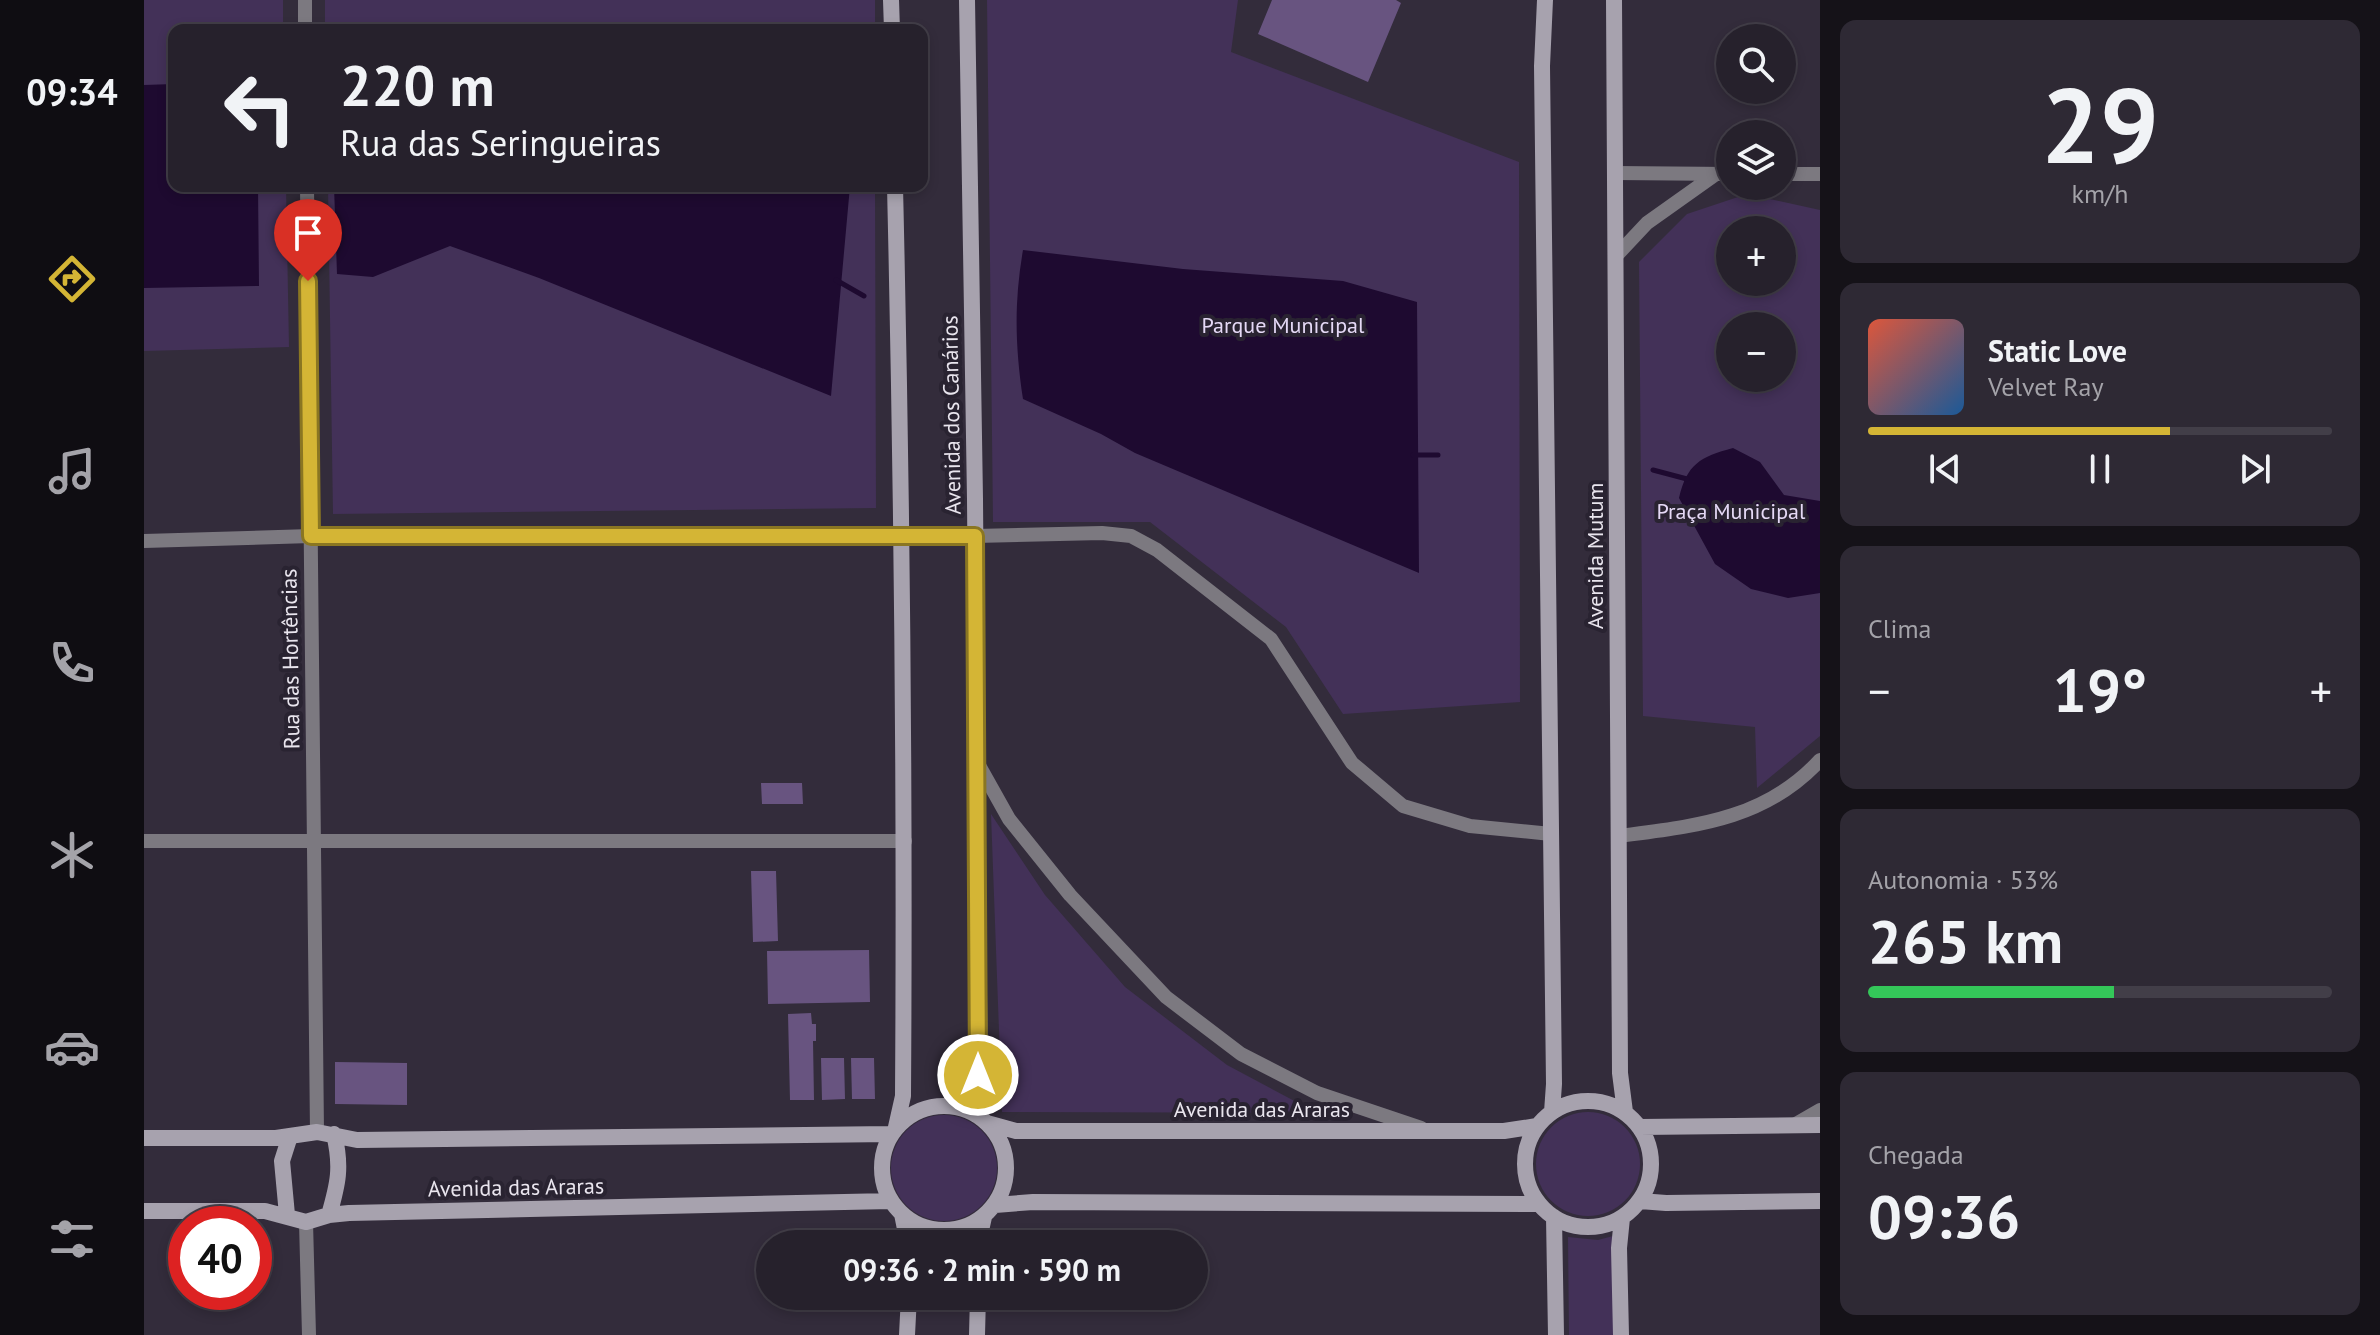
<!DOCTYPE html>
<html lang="pt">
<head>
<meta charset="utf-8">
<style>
	:root { --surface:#26212c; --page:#2e2934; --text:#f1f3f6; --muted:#a4a3a9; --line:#423e48; --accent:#d4b535 }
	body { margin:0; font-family:"PT Sans",sans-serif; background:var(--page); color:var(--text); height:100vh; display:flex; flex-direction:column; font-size:30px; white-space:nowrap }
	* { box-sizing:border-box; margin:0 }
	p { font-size:26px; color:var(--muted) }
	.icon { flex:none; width:44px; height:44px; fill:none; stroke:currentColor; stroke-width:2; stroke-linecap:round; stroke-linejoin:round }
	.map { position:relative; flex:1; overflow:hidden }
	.sheet { display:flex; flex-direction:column; gap:20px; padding:20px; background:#151218; width:560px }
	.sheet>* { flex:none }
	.top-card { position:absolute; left:24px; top:24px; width:760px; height:168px; border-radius:16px; box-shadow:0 4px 12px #0003,0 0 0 2px var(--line); background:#26212c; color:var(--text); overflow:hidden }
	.tools { position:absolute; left:1572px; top:24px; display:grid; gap:16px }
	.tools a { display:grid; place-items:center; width:80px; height:80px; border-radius:50%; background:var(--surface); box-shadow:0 4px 12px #0003,0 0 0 2px var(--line); font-size:40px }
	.speed { position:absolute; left:24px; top:1206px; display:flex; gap:16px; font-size:40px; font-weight:700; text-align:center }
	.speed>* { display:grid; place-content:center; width:104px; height:104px; border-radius:50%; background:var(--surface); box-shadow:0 4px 12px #0003,0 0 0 2px var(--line); line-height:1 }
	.speed .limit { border:12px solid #d22; background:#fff; color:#111 }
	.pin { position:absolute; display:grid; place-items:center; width:68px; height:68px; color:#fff; margin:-82px -34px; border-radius:50% 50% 50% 0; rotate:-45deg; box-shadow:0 0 8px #0007 }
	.pin .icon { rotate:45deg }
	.me { position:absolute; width:88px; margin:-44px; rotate:0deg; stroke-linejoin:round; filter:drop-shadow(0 0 6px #0008) }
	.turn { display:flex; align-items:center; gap:28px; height:168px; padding:0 40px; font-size:36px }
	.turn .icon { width:104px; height:104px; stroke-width:2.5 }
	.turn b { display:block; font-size:56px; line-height:68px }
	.big { font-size:60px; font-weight:600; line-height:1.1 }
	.sheet .tile { flex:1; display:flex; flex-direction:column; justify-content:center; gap:12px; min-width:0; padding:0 28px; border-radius:16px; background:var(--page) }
	.sheet .dial { align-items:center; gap:0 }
	.dial b { font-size:104px; line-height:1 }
	.song { display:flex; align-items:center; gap:24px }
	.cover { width:96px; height:96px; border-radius:12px; background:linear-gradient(135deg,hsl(10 70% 55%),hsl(210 70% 35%)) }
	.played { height:8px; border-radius:4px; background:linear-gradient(90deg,var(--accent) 65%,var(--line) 65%) }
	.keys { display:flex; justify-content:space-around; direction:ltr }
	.heat { display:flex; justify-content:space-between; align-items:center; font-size:44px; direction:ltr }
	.charge { height:12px; border-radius:6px; background:linear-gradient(90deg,#34c759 53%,var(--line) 0) }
	.trip { position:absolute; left:612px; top:1230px; width:452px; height:80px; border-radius:40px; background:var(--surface); box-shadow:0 4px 12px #0003,0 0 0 2px var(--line); font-weight:600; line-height:80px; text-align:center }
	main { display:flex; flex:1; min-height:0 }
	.dock { display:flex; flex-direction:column; width:144px; justify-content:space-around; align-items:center; background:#0f0d12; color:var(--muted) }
	.dock .icon { width:56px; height:56px }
	.dock .active { color:var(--accent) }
	.dock b { font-size:36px; color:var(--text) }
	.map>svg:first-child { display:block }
	.green { fill:#433158; fill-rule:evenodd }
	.water { fill:#1e0a30 }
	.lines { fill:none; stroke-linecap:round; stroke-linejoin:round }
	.stream { stroke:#1e0a30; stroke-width:5 }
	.building { fill:#685480 }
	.street { stroke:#7c7980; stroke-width:14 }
	.secondary { stroke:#a7a2ae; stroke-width:16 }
	.route-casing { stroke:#8a7622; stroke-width:20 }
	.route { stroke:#d4b535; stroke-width:14 }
	.labels { text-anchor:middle; stroke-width:8; stroke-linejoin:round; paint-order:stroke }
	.park-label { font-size:22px; fill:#e5d9f6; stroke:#292331 }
	.street-label { font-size:22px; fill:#e9e5ee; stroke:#292331 }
</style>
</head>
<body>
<main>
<nav class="dock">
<b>09:34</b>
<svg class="icon active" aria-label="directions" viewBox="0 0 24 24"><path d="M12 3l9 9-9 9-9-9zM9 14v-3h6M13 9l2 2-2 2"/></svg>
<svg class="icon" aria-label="music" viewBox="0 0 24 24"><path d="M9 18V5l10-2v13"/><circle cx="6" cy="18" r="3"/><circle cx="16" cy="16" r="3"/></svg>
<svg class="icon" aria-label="phone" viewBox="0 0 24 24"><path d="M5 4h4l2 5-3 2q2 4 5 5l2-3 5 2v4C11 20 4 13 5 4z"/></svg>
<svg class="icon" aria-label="climate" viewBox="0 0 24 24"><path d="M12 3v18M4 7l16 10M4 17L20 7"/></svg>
<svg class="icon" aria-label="car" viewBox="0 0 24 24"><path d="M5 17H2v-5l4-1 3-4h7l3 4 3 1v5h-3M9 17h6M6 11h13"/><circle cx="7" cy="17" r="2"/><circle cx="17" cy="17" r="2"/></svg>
<svg class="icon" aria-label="filters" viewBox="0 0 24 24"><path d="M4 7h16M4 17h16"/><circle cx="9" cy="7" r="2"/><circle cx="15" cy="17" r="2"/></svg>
</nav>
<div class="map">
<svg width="1676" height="1335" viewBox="0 0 1676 1335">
	<rect width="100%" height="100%" fill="#332c3b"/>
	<!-- green -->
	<path class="green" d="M0,0H139V30H30V186H142L145,347L0,351Z
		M181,0H731V30H181Z
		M843,0H1094L1087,52L1375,162L1376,702L1199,714L1142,627L1006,522H849Z
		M184,186H731L732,508L189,514Z
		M1603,194L1676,210V736L1613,788L1611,727L1499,716L1495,262L1543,214ZM1586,230H1638V282H1586ZM1586,326H1638V378H1586Z
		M847,814L901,895L981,987L1083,1065L1173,1113L858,1112Z
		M1392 1164a52 52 0 1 1 104 0a52 52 0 1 1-104 0Z
		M747 1168a53 53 0 1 1 106 0a53 53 0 1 1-106 0Z
		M1469,1236L1470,1335H1425L1424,1237L1454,1240Z"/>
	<!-- water -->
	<path class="water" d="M30,84V186H114L115,286L0,288V85Z
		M190,186H706L687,396L395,278L306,246L229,277L193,274Z
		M879,250L1039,269L1199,281L1273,302L1275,573L991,453L957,434L879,399C871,346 870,302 879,250Z
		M1589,448L1616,462L1640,495L1676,501V593L1644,598L1607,589L1571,564L1535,498C1543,464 1556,457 1589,448Z"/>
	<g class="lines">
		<!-- stream -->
		<path class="stream" d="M692,280L720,296
			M1269,455H1294
			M1509,470L1543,479"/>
	</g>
	<!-- building -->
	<path class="building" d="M1128,0H1252L1257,3L1224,82L1114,34Z
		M617,783H658L659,804H618Z
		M607,871H632L634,941L609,942Z
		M725,950L726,1002L624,1004L623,951Z
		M667,1013L668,1024H672V1041H669L670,1100H646L644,1014Z
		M677,1058H700L701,1099L678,1100Z
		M707,1058H730L731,1099H708Z
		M191,1062L263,1063V1105L191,1104Z"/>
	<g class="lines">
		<!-- street -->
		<path class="street" d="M161,0V30
			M1471,173L1586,174
			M1638,174H1676
			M163,186L173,1132
			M1472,256L1503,223L1572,174
			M0,541L167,536H831L958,533L987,536L1013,550L1127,639L1208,763L1259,806L1326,826L1407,834
			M832,760L865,819L926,895L1022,997L1097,1054L1173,1093L1277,1128
			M1475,836C1551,826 1621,820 1676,760
			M0,841H761
			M1650,1125L1676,1110
			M162,1222L165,1335"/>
		<!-- secondary -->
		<path class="secondary" d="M747,0L748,30
			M823,0L831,499L836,1116
			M1401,0L1398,66L1410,1084L1408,1112
			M1470,0L1476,1073L1481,1112
			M751,186C758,489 761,792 759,1096L752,1127
			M1381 1164a63 63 0 1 1 126 0a63 63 0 1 1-126 0Z
			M738 1168a62 62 0 1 1 124 0a62 62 0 1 1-124 0Z
			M843,1123L872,1131H1360L1393,1126
			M1496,1127L1676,1125
			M0,1138H132L173,1132L213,1140L747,1134
			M1496,1201L1522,1203L1676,1201
			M851,1205L889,1202L1395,1204
			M0,1211H121L162,1222L185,1215L205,1213L747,1201
			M758,1214L764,1244
			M143,1215L138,1161L146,1136
			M185,1215C194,1184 198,1167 190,1134
			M1410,1217L1412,1335
			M834,1244L840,1217
			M763,1335L765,1296
			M833,1335L834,1296
			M1477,1335L1475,1248L1478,1218"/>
	</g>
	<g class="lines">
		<defs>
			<path id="route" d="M164,281L167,536H831L834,1075"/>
		</defs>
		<!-- route casing -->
		<use href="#route" class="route-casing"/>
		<!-- route -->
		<use href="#route" class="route"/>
	</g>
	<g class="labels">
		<!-- park labels -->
		<g class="park-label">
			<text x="1139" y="333">Parque Municipal</text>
			<text x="1587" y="519">Praça Municipal</text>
		</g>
		<!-- street labels -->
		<g class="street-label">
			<text transform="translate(807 415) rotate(-91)" y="8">Avenida dos Canários</text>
			<text transform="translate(1451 556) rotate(-90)" y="8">Avenida Mutum</text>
			<text transform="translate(146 659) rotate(-91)" y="8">Rua das Hortências</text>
			<text x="1118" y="1117">Avenida das Araras</text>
			<text transform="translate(372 1187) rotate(-1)" y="8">Avenida das Araras</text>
		</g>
	</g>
</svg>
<div class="tools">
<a><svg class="icon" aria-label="search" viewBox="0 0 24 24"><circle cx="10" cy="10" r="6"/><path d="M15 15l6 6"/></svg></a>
<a><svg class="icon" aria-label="layers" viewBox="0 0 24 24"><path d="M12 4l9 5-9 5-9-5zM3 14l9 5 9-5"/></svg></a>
<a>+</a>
<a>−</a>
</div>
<div class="speed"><div class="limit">40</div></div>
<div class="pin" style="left:164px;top:281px;background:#d93025"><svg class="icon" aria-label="arrive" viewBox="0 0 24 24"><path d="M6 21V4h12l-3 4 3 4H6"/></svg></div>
<svg class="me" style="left:834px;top:1075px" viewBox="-20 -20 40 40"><circle r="17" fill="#d4b535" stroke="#fff" stroke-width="3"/><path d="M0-11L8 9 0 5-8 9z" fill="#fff"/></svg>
<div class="trip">09:36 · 2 min · 590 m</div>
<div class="top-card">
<div class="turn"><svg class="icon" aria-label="left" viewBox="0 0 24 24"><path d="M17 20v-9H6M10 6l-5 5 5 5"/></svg><div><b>220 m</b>Rua das Seringueiras</div></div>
</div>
</div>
<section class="sheet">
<div class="tile dial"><b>29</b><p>km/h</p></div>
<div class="tile">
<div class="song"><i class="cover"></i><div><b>Static Love</b><p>Velvet Ray</p></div></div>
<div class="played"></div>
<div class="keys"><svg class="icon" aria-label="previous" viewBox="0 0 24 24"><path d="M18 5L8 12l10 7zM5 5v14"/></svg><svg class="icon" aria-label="pause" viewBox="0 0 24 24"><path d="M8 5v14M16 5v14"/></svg><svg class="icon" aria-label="next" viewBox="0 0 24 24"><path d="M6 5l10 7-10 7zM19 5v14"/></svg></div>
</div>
<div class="tile"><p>Clima</p>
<div class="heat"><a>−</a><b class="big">19°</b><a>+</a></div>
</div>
<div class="tile"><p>Autonomia · 53%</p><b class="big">265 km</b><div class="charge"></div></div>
<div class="tile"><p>Chegada</p><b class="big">09:36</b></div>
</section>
</main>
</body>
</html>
